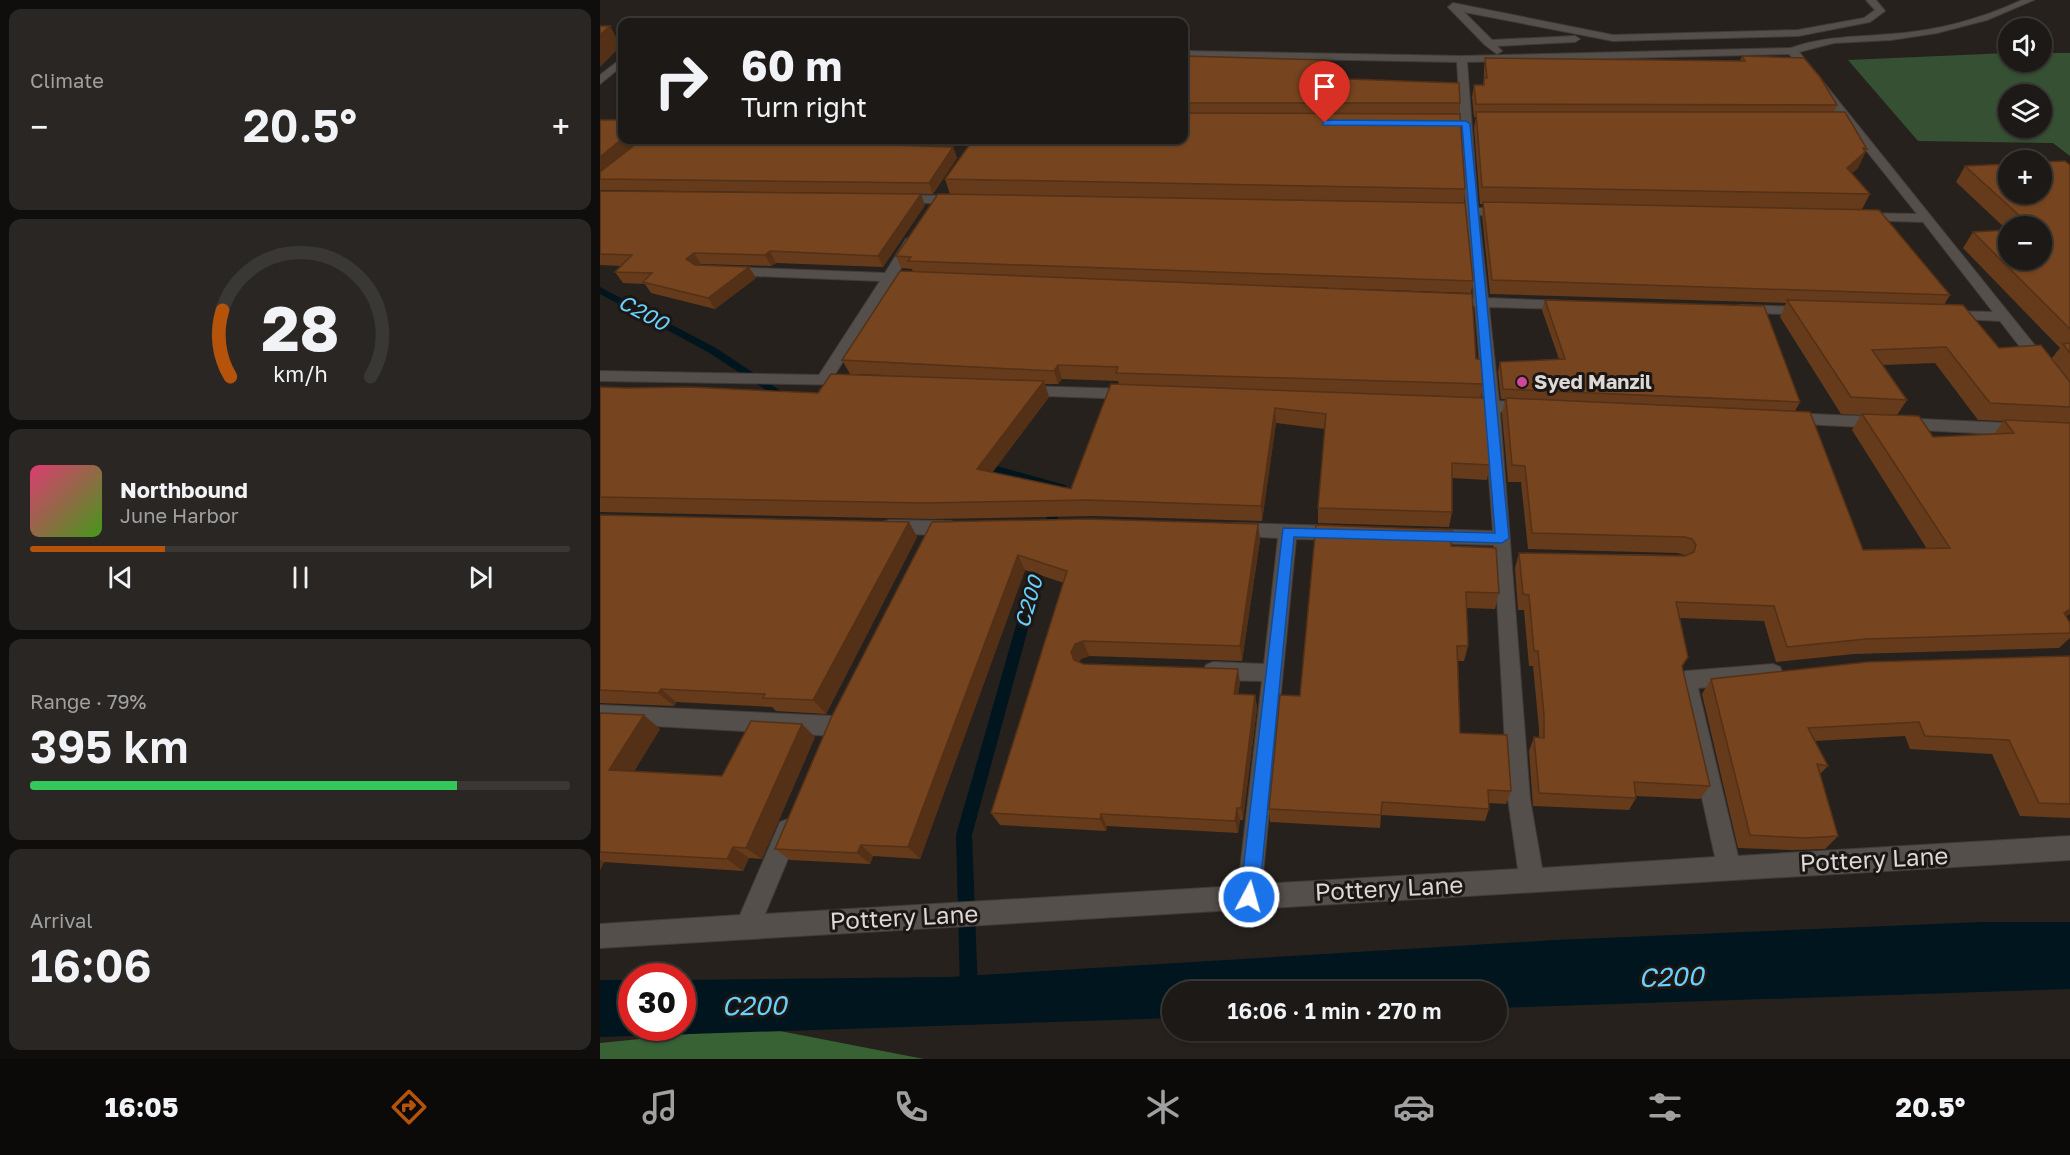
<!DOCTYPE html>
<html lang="en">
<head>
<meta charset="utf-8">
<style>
	:root { --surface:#1c1916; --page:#292623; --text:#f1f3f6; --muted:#a0a0a1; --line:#3a3835; --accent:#b45309 }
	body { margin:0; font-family:"Golos Text",sans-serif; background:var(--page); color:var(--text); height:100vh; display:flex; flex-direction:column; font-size:22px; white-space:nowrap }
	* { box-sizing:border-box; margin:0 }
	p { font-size:20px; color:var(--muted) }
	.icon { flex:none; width:33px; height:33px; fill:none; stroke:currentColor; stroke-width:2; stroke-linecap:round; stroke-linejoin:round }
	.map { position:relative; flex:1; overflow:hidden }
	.details { display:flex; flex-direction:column; gap:9px; padding:9px; background:#0f0e0c; width:600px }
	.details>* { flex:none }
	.hud { position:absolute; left:18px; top:18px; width:570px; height:126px; border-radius:12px; box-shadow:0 2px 4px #0004,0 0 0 2px var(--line); background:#1c1916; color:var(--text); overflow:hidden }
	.fabs { position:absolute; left:1398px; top:18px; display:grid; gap:12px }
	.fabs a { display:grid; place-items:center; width:54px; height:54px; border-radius:50%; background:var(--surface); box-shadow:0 2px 4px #0004,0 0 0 2px var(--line); font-size:30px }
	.speed { position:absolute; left:18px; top:963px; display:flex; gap:12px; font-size:30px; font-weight:700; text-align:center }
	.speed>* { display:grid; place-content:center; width:78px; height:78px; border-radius:50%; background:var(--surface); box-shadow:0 2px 4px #0004,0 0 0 2px var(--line); line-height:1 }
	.speed .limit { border:9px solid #d22; background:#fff; color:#111 }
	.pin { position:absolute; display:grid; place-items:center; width:51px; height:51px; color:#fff; margin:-62px -26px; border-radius:50% 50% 50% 0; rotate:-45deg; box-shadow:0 0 6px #0007 }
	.pin .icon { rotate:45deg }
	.me { position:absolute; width:66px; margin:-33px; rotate:6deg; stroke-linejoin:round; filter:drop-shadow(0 0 4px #0008) }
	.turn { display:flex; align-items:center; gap:21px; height:126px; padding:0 24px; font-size:27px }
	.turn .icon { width:78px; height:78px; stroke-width:2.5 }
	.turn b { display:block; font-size:42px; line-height:51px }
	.big { font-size:45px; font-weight:600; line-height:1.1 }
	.details .widget { flex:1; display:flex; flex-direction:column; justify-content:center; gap:9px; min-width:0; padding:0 21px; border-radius:12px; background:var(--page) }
	.details .dial { align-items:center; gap:0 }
	.dial svg { height:156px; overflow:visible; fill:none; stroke:var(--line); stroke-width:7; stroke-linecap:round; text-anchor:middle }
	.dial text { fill:var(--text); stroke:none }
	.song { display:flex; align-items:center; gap:18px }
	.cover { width:72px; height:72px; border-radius:9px; background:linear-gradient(135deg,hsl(340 70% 55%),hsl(100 70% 35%)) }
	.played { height:6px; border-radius:3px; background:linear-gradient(90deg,var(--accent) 25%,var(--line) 25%) }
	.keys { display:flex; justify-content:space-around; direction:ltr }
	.heat { display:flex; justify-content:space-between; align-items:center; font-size:33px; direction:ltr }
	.charge { height:9px; border-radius:4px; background:linear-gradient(90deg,#34c759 79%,var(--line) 0) }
	.trip { position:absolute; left:562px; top:981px; width:345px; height:60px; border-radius:30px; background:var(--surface); box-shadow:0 2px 4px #0004,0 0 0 2px var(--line); font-weight:600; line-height:60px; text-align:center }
	.menu { display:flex; height:96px; justify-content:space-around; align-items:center; background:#0b0a09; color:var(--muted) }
	.menu .icon { width:42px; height:42px }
	.menu .selected { color:var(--accent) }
	.menu b { font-size:27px; color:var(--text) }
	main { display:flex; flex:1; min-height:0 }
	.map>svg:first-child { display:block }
	.green { fill:#365033; fill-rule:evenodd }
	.forest { fill:#386134 }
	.water { fill:#01151e }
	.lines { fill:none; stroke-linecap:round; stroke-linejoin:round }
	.stream { fill:#01151e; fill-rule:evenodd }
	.minor-casing { stroke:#403b39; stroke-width:2 }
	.minor { fill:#554f4b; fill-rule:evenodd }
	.wall { fill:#653b1b; fill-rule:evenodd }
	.shaded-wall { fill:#533016 }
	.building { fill:#76451f; stroke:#533016; stroke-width:1.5 }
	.route { fill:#1a73e8; stroke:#114b97; stroke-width:1.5 }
	.hotel-dot { fill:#d1479c; stroke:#1c1714; stroke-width:2 }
	.labels { text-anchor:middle; stroke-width:6; stroke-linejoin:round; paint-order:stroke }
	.poi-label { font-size:20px; font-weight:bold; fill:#dcd8d6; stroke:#1c1714; text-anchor:start }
	.water-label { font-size:21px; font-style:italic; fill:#69d1fd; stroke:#1c1714 }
	.near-street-label { font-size:24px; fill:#dcd8d6; stroke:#1c1714 }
	.near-water-label { font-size:26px; font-style:italic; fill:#69d1fd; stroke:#1c1714 }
</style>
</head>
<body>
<main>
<section class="details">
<div class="widget"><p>Climate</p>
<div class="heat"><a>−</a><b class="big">20.5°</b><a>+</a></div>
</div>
<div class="widget dial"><svg viewBox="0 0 100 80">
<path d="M14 69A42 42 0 1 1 86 69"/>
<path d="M14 69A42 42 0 0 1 10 35" stroke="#b45309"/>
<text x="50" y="56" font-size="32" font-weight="700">28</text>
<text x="50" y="72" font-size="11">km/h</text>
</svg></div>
<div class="widget">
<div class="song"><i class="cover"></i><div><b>Northbound</b><p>June Harbor</p></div></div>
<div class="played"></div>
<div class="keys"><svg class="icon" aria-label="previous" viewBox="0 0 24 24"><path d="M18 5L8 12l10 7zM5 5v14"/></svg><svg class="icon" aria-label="pause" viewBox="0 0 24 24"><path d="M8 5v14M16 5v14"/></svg><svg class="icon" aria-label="next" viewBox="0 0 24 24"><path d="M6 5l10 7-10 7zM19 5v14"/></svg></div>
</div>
<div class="widget"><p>Range · 79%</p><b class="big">395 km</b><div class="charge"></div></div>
<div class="widget"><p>Arrival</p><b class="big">16:06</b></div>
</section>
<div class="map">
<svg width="1470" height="1059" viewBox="0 0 1470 1059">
	<rect width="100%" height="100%" fill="#26211d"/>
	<!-- green -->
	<path class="green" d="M1408,53V62H1442V53H1470V156L1453,143L1318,141L1248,60ZM1408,94H1442V128H1408Z"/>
	<!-- forest -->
	<path class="forest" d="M159,1027L324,1059H0V1043Z"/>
	<!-- water -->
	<path class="water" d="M1382,922H1470V989L897,1008V992H573V1018L0,1037V980H31L32,1028H82L83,980L348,977L955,940Z"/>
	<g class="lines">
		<!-- stream -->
		<path class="stream" d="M0,287L116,348L193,399L188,403L184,402L108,352L0,294Z
			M379,461L465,485L467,488L452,536H444L442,533L455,490L375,468L373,465L375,462Z
			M441,554L445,556L447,559L372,835L378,990L375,996L369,999L363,996L360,990L356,835L435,559L437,556Z"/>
		<defs>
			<path id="minor" d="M1266,0H1276L1285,11L1270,22L1198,36L1013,41L864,12L892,40L975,36L980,39L975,42L897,46L902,51L897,54L885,45L848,7L853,3L1013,35L1198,30L1264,18L1275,10Z
				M1422,0H1434L1387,20L1337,33L1291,40L1234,43L1199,52L1470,389V405L1464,404L1400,321L1343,318L1341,315L1343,312L1348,311L1393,312L1323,222L1258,220V214L1262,213L1317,214L1189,54L867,62L878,208H907L913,212L907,216L879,215L888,298L966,301L973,305L966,309L889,307L899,401L929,403L937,408L929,413L900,412L930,799L942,868L1115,857L1076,680L1079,674L1086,671L1173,664L1180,667L1183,673L1180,679L1173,682L1098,688L1138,856L1470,836V860L0,948V924L140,915L180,822L188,819L196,822L200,830L165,914L638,886L662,681L613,680L606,677L603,671L606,665L613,662L664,664L678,538L628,535L625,530L628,525L634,523L738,526L744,528L747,533L744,538L738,540L696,539L662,884L918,869L908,799L894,545L829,543L823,541L820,536L823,531L829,529L893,531L884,411L860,410L852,405L860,400L883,401L875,306L847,305L840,301L847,297L874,298L867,215H842L836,211L842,207L866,208L857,62L584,57V51L862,56L1191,48C1224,36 1257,37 1292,34C1336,31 1381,19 1422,0Z
				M22,58V66L0,84V75Z
				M299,195L358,196L364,200L358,204L295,202V196Z
				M311,238L318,242L298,273L319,274L326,278L319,282L293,281L234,376L256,377L259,381L256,385L0,381V371L219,375L280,281L128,275L121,271L128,267L285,273L306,239Z
				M1141,305L1206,307L1213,311L1206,315L1136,312V306Z
				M423,386L530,389L538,394L530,399L417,395L415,391Z
				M1190,413L1470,426V438L1184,423L1182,419L1184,415Z
				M289,520L351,521L357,523L360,528L357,533L351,535L289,534L283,532L280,527L283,522Z
				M0,705L233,716L241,719L244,726L241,733L233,736L0,723Z"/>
		</defs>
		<!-- minor casing -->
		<use href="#minor" class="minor-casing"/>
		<!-- minor -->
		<use href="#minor" class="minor"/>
	</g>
	<!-- wall -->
	<path class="wall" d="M584,56L725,73L724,78L860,103L859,114L865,189L864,203L873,281L871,293L460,278L876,359L883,384L881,397L890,465L887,480L852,478V512L849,527L718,523V508L725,429L676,423L662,521L493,516L333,519L0,512V387L218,393L285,375L250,374L242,360L313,272L312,269L301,268L296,256L350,194L345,179L584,140ZM462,379L518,381L519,384L471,489L392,472L449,397L445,384H458Z
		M1142,56L1237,105L1234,112L1267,149L1258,168L1252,173L1270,194L1262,209L1350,295L1344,305L1399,348L1452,358L1460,348L1363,248L1373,232L1407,230L1356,182L1365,166L1470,165V614L1466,616L1470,623V638L1459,648L1254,654L1176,662L1164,621L1080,618L1088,657L1082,667L1110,786L1100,799L1036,796V798L1029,810L933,806L929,751L934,737H939V729L933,666H929L924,610H918L915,568L919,553L1085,555L1077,553L928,549L921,482H908L902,414L905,399H901L898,372L900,362L959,359L942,310L945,300L1200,402L1195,411L1263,550L1327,549L1252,430L1261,415L1241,414L1180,317L1186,303L890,294L882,215L883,204H880L874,128L876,117H874L872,97L874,85H883L884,78V70L885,58L1140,61ZM1408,226H1442L1408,260ZM1335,363L1378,420L1403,421L1394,434L1333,437L1297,415L1307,400L1283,365Z
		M0,120L22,140H281L277,144L353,147L357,158L333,194L0,190Z
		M0,191L325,205L283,267L176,263L171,266L101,264L100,265L149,267L156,278L115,309L51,293L45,284L23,283L15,272L21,266L0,265Z
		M0,515L309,522L317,537L226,714L176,711L172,707L76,702L74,706L0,703Z
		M332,522L658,524L660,540L642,661L489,656L481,659L479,662L483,664L640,683L638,694L655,695L657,708L643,820H640L638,833L507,826L506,831L400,825L391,813L464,583L425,570L320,859L273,856L270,864L190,860L175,849Z
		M851,546L899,593L895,609L866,608L868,646L864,661H858L860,733L911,791L906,804L889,803V809L885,821L781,815L780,828L670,822L669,809L700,696Z
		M1470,656V818L1420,816L1392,754L1310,749L1305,736L1215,741L1228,766L1220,774L1238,836L1225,849L1192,850L1138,848L1102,694L1111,679Z
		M0,713L60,729L34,771L122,776L215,737L162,859L149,858L143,871L4,862L0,870Z"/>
	<!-- shaded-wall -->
	<path class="shaded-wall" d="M10,26L21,46L0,67V35Z
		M725,60V73L721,92V78Z
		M22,140H42L0,174V157Z
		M268,140H281L269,155L264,144Z
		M353,147L357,158L333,194L329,183Z
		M1265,152L1258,168L1240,184L1247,168Z
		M321,194L325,205L283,267L278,256Z
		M170,251L176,263L171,266L165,255Z
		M94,253L101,264L93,271L86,259Z
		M149,267L156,278L115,309L108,298Z
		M458,365L462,379L458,384L454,371Z
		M444,381L449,397L384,484L377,469Z
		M675,408L676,423L662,521L661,506Z
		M309,522L317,537L226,714L213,700Z
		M658,524L660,540L642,661L640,646Z
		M418,555L425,570L320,859L308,847Z
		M1470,609V614L1447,628L1464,613Z
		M483,641L489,656L481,659L477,666L471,652L475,644Z
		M638,669L640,683L636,707L634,694Z
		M61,689L76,702L74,706L58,693Z
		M655,695L657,708L643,820L641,808Z
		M44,715L60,729L27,783L9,770Z
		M202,724L215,737L162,859L146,848Z
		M637,808L640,820L638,833L635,821Z
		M501,814L507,826L506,831L500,819Z
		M261,845L273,856L270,864L257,853Z
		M133,847L149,858L143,871L127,859Z
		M0,860L4,862L0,870Z"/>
	<!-- building -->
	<path class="building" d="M0,26H10L0,35Z
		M584,56L725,60L721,78L859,83L860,103H584Z
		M1142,56L1204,58L1220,77L1237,105L876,104L874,85H884V78H887L885,58L1145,61Z
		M876,112H1245L1267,149L1263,148L1265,152L1247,168L1270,194L882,187Z
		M584,113L860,114L865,189L345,179L373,140H584Z
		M0,120H22V139L0,157Z
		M41,140H268L264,144L353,147L329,183L0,179V172Z
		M1465,161L1470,165V329L1373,232L1408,230V260H1442V226H1431L1365,166L1408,164V194H1442V162Z
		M0,191L321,194L278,256L170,251L165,255L94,253L86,259L95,265L149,267L108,298L43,282L52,273L15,272L32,255L0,254Z
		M338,194L865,203L873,281L308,261L311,257L296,256Z
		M883,202L1279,210L1350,295L892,280Z
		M300,271L872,294L876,359H881L883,384L516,373L518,367L458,365L454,371L242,360Z
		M945,300L1164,306L1200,402L903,389L900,362L965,359Z
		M1187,300L1363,305L1399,348L1441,345L1470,382V407L1390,403L1346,347L1272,350L1307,400L1251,397Z
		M1470,343V353L1463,344Z
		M231,374L444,381L377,469L471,489L511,384L885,398L890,465L852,463V512L718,508L726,414L675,408L661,506L488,500L325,503L0,497V387L27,388L89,387L218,393Z
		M906,398L1210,412L1263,550L1350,548L1262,414L1319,416L1333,437L1414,433L1404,420L1470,423V609L1464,613L1470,623V633L1266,639L1187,647L1174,606L1076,602L1088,657L1082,666L1110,786L1034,782L1036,798L939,793L934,737L944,738V715L938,651H934L929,595L923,594L919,553L1085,556L1094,552L1096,545L1092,539L1085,537L932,533L925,466L912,465Z
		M0,515L309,522L213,700L163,698L165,694L61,689L58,693L0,690Z
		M488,519L658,524L640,646L483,641L475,644L471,652L474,660L483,664L638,669L634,694L655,695L641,808H637L635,821L501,814L500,819L391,813L467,571L418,555L308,847L261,845L257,853L175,849L232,716L332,522Z
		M716,525L852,530L851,546L896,548L899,593L866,592L868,646H857L860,733L907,735L911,791L888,790L889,809L782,802L781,815L669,809L680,695L700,696Z
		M1470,656V804L1439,803L1409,740L1325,736L1319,722L1208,728L1228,766L1217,764L1238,836L1205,838L1150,835L1111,679L1267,662Z
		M0,713L44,715L9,770L122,776L151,721L202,724L146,848L133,847L127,859L0,852Z"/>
	<!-- route -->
	<path class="route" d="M725,120L866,121L870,124L909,538L902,543L694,537L659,897L656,903L649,906L643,903L640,897L683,528L895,533L862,126L722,125Z"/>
	<!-- markers -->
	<circle class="hotel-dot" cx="922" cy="382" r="6"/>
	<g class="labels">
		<!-- poi labels -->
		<g class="poi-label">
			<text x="934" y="389">Syed Manzil</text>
		</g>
		<!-- water labels -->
		<g class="water-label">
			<text transform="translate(43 313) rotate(28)" y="7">C200</text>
			<text transform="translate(429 602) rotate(-74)" y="7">C200</text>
		</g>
		<!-- near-street labels -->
		<g class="near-street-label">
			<text transform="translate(1274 860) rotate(-3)" y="8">Pottery Lane</text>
			<text transform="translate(789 889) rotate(-3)" y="8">Pottery Lane</text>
			<text transform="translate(304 918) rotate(-3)" y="8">Pottery Lane</text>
		</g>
		<!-- near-water labels -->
		<g class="near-water-label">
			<text transform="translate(1071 977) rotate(-2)" y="9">C200</text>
			<text transform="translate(154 1006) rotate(-1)" y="9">C200</text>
		</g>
	</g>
</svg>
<div class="fabs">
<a><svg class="icon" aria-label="sound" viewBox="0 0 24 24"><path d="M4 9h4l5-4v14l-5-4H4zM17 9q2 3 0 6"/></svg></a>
<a><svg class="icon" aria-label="layers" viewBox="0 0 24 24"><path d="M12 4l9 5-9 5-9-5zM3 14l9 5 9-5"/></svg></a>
<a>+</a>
<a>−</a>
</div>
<div class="speed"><div class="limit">30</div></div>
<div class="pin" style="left:725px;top:123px;background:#d93025"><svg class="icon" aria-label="arrive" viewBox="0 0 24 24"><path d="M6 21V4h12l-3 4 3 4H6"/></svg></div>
<svg class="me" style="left:649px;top:897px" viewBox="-20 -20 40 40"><circle r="17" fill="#1a73e8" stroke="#fff" stroke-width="3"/><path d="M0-11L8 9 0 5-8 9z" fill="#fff"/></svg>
<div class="trip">16:06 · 1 min · 270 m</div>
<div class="hud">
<div class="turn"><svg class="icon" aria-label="right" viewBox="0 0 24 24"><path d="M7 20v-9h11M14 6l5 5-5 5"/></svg><div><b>60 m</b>Turn right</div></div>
</div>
</div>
</main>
<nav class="menu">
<b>16:05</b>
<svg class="icon selected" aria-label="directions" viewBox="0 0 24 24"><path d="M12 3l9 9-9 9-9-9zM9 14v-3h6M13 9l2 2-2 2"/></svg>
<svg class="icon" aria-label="music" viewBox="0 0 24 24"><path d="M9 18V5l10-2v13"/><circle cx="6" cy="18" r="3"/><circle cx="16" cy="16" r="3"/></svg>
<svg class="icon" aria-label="phone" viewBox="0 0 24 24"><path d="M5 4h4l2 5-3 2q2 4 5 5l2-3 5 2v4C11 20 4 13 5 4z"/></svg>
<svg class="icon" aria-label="climate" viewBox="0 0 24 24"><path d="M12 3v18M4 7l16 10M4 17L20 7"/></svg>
<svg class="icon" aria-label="car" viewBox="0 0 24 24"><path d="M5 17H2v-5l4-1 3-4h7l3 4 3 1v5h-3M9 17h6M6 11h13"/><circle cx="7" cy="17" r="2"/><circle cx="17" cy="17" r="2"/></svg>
<svg class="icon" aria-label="filters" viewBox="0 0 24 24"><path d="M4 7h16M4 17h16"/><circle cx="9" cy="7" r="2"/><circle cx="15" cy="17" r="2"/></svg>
<b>20.5°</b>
</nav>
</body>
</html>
